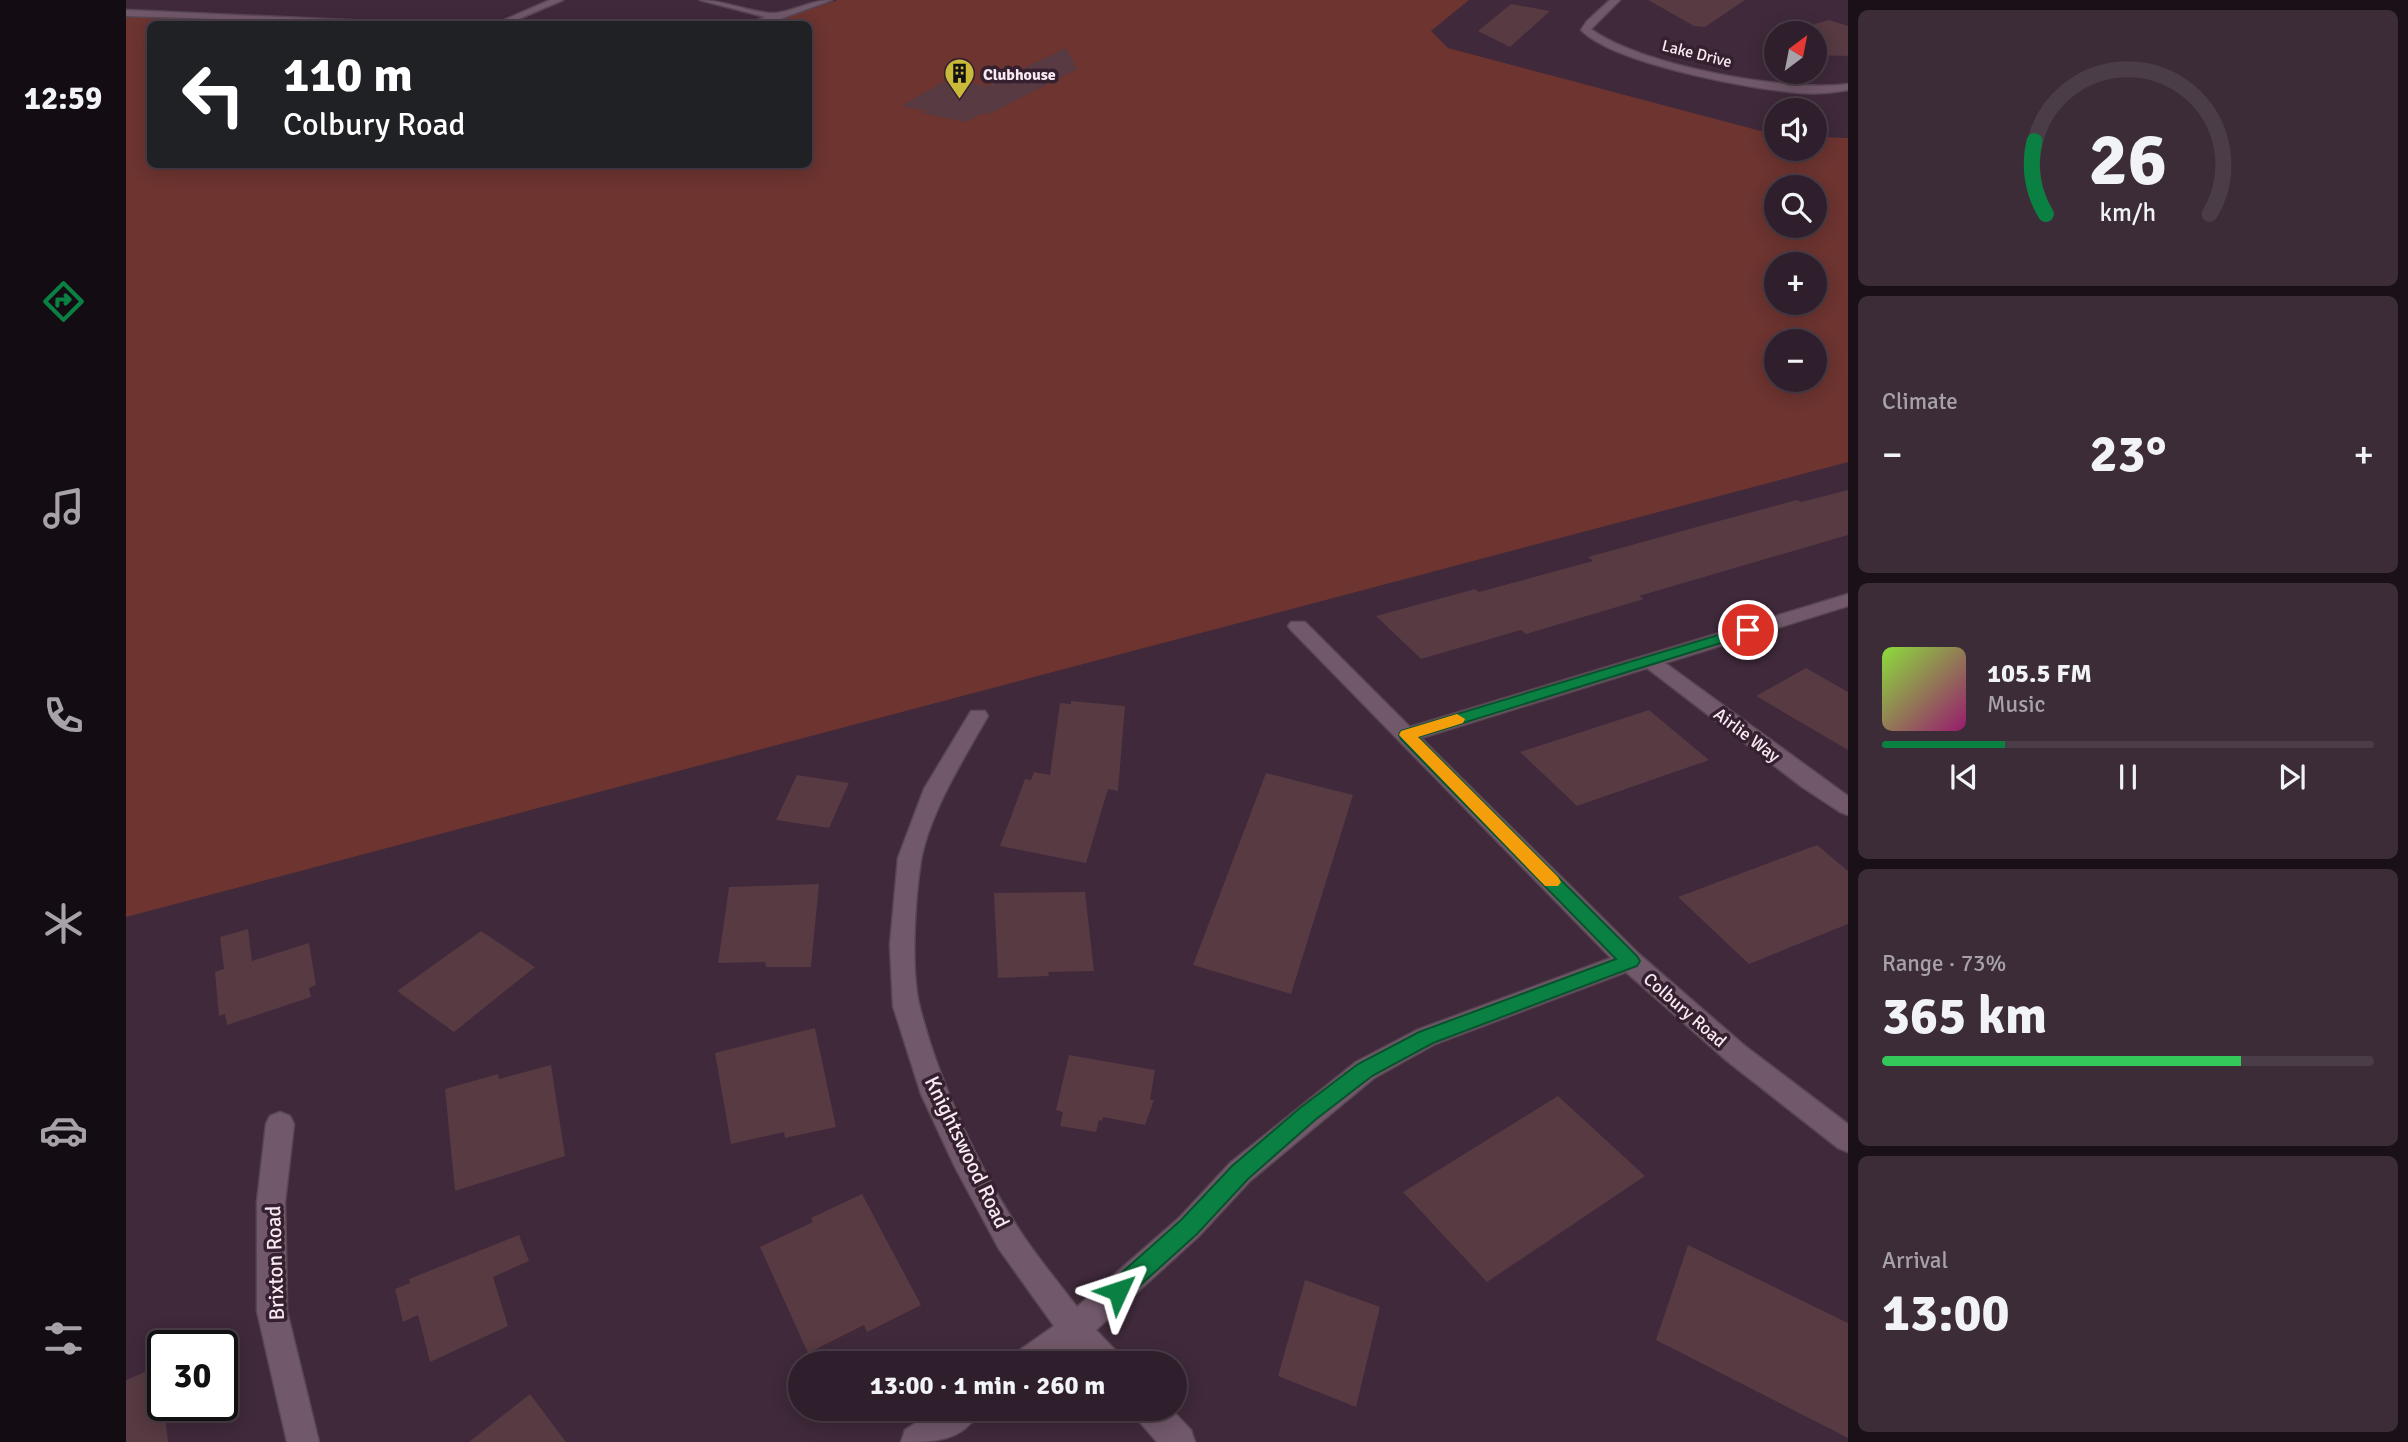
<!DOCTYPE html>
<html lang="en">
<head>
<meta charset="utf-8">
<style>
	:root { --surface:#2f1f2c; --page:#3b2c38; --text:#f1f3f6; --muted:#a7a2a9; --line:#4a3d48; --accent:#0b8043 }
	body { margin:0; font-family:Signika,sans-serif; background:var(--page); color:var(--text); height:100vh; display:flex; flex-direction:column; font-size:26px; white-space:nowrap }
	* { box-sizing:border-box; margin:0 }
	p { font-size:23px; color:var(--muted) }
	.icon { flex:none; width:38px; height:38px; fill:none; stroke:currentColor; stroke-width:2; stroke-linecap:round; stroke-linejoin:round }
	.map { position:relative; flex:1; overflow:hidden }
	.side { display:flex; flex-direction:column; gap:10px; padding:10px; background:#1a1118; width:560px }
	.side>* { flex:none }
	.hud { position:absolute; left:21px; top:21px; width:665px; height:147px; border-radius:10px; box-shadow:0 4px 18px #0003,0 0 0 2px var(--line); background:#202124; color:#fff; overflow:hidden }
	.needle { width:46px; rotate:32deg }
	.tools { position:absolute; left:1638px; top:21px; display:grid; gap:14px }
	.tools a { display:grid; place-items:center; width:63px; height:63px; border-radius:50%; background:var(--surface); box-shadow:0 4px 18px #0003,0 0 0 2px var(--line); font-size:35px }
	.speed { position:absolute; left:21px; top:1330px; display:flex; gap:14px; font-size:35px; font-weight:700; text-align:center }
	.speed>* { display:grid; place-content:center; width:91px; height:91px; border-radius:50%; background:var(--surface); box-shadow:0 4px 18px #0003,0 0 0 2px var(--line); line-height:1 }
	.speed .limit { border:4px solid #111; border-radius:10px; background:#fff; color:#111 }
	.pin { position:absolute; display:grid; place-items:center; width:60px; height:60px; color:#fff; margin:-30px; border:4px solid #fff; border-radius:50%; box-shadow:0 2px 7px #0007 }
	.me { position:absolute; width:77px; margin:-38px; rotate:48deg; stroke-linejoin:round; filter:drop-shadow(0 0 5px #0008) }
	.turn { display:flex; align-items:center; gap:24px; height:147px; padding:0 21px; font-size:32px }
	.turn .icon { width:91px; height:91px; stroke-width:2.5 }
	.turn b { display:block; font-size:49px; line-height:60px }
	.big { font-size:52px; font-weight:700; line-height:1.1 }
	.side .tile { flex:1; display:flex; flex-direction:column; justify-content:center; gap:10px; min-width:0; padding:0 24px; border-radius:10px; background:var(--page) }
	.side .dial { align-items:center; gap:0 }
	.dial svg { height:182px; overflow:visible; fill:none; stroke:var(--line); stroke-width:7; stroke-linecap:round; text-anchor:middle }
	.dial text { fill:var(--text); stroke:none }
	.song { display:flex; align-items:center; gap:21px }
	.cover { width:84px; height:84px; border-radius:10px; background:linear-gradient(135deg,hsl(90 70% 55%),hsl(320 70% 35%)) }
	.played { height:7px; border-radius:4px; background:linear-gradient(90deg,var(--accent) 25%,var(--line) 25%) }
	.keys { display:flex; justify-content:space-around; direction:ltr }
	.heat { display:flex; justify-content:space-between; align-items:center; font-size:38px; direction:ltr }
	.charge { height:10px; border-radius:5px; background:linear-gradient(90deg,#34c759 73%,var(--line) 0) }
	.trip { position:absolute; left:662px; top:1351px; width:399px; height:70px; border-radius:35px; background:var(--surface); box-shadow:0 4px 18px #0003,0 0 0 2px var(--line); font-weight:700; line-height:70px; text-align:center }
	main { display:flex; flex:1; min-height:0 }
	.tab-bar { display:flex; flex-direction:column; width:126px; justify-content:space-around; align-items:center; background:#130c12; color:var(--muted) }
	.tab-bar .icon { width:49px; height:49px }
	.tab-bar .selected { color:var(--accent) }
	.tab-bar b { font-size:32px; color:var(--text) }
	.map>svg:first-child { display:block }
	.green { fill:#6d3430; fill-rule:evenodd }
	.building { fill:#573a42 }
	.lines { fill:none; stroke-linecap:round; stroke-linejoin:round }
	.minor-casing { stroke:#584653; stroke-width:3 }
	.minor { fill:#71586a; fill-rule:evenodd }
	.route { fill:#0b8043; stroke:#07532c; stroke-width:2 }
	.slow { fill:#f59e0b }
	.labels { text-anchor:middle; stroke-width:7; stroke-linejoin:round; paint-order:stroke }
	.far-street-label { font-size:16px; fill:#f8e9f3; stroke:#35202f }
	.far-poi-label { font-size:16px; font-weight:bold; fill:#f8e9f3; stroke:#35202f; text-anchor:start }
	.street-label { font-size:18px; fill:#f8e9f3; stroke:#35202f }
	.near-street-label { font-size:21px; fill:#f8e9f3; stroke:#35202f }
</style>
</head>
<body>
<main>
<nav class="tab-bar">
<b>12:59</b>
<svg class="icon selected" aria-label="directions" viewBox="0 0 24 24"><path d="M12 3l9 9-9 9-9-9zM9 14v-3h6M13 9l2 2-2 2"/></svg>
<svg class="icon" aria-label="music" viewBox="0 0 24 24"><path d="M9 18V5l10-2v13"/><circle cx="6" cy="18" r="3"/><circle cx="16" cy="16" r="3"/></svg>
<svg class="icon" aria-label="phone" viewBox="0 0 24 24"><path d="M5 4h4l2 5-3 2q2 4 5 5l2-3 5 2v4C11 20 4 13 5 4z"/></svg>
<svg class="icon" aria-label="climate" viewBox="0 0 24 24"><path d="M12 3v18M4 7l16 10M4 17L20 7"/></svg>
<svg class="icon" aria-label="car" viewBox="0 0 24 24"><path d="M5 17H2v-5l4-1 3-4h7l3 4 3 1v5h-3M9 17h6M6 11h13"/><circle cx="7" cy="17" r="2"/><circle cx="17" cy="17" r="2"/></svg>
<svg class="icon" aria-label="filters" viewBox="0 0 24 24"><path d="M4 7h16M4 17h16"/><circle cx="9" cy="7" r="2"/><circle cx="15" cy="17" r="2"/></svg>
</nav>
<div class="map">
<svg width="1722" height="1442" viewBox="0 0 1722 1442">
	<rect width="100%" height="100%" fill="#3f293a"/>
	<!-- green -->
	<path class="green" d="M712,0H1343L1305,31L1322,48L1650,135V149H1689V137L1722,138V462L0,917V16L210,24H24V164H682V24H639ZM1650,187H1689V226H1650ZM1650,264H1689V303H1650ZM1650,341H1689V380H1650Z"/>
	<!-- building -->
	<path class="building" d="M1522,0H1619L1579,27L1568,26Z
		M1385,4L1424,11L1384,47L1352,31Z
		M1703,20L1722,26V56L1689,55V24Z
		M940,48L951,69L863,114L857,113L840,122L796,113L801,111L775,106L822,79L861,86Z
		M1722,490V535L1513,596L1518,599L1400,634L1395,630L1295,659L1250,616L1349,589L1353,592L1467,561L1462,557L1567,528L1671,500L1675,502Z
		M1680,668L1722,692V750L1630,696Z
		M945,701L999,706L992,791L982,789L960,863L874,846L899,779L905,780L908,772L924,775L934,703L945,704Z
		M1523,710L1583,760L1451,806L1394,752Z
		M1140,773L1227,795L1165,994L1067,965Z
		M671,775L723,783L703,828L650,820Z
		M1691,845L1722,871V924L1623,964L1552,897Z
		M693,884L685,967H640L639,962L592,963L603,887Z
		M959,892L968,971L922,972L923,976L872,978L868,893Z
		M122,929L126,961L183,943L190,985L183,988L185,997L101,1025L99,1014L93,1016L89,972L98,969L94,937Z
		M355,931L409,967L328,1032L271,991Z
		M689,1028L710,1127L659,1138L658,1132L605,1144L589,1053Z
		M943,1055L1029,1070L1024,1100H1028L1019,1125L977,1117L976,1121L973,1120L970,1132L934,1126L937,1112L930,1110Z
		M425,1065L439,1156L329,1191L319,1089L372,1074L373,1079Z
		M1432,1096L1519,1176L1361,1282L1277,1192Z
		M736,1194L795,1305L741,1332L738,1325L682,1353L634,1247L687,1222L685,1218Z
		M393,1235L403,1261L367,1277L382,1326L304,1362L292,1315L277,1322L269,1289L284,1283L283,1279Z
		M1562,1245L1722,1323V1438L1530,1340Z
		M1179,1280L1254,1307L1230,1407L1152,1376Z
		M33,1366L42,1442H0V1380Z
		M404,1394L440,1442H343Z"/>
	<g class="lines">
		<defs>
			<path id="minor" d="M424,0H437L381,24H369Z
				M574,0C597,0 636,16 651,13C670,10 686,0 706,0L654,19L635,24H622L639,17Z
				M1484,0H1494L1465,29C1512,65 1664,93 1722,84V90C1706,93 1690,94 1674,93C1625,89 1488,64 1455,30L1461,21Z
				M0,10L242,21L247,24L0,16Z
				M1722,594V606L1539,663L1722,796V815L1714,812L1676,787L1521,668L1295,738L1513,954L1619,1046L1722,1124V1152L1712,1148L1601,1061L1500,972L1309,1044L1248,1078L1124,1181L1073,1236L970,1330L991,1352L996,1363H959L947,1349L928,1363H886L891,1352L928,1326L873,1249L829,1167L795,1094L767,1006L764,945L772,858L798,789L845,711H859L862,716C838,758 804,812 795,860C789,899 784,970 794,1008C813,1082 852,1167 894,1231C911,1257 932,1282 951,1307L1053,1218L1104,1163L1230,1062L1291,1030L1485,958L1165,630L1162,626L1165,622H1179L1284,727Z
				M154,1112L164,1116L168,1124L159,1202L161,1311L193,1442H161L131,1311V1202L140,1124L144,1116Z
				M811,1409H854C839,1442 807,1442 775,1442L779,1430Z
				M1007,1409H1045L1065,1430L1069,1442H1031L1012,1420Z"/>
		</defs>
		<!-- minor casing -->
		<use href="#minor" class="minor-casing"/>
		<!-- minor -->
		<use href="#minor" class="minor"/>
	</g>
	<!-- route -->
	<path class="route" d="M1622,626L1630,630L1627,633L1292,737L1511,956L1514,961L1511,966L1307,1043L1246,1076L1189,1120L1122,1179L1071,1234L1000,1298L992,1302L984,1298L981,1291L984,1283L1055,1220L1106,1166L1174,1108L1232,1064L1293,1032L1490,959L1275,739L1273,735L1275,731Z"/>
	<!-- slow -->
	<path class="slow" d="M1331,714L1339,719L1337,723L1292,737L1432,877L1435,882L1432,886H1419L1273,735L1275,731Z"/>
	<!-- icons -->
	<defs>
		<symbol id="building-pin" viewBox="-11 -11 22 30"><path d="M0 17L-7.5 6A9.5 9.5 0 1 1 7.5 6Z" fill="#cbba39" stroke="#35202f"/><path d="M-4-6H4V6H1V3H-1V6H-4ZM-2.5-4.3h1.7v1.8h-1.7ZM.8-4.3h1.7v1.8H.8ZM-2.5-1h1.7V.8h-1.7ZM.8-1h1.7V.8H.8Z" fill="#111"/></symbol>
	</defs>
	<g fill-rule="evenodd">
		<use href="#building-pin" x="816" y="56" width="35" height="47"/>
	</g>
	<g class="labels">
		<!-- far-street labels -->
		<g class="far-street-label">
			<text transform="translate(1571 53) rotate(14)" y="6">Lake Drive</text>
		</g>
		<!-- far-poi labels -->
		<g class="far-poi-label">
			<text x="857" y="80">Clubhouse</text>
		</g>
		<!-- street labels -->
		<g class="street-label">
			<text transform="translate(1621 735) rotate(37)" y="6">Airlie Way</text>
			<text transform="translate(1559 1010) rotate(41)" y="6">Colbury Road</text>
		</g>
		<!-- near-street labels -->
		<g class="near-street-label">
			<text transform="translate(841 1152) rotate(64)" y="7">Knightswood Road</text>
			<text transform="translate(149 1263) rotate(-92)" y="7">Brixton Road</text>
		</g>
	</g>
</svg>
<div class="tools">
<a><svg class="needle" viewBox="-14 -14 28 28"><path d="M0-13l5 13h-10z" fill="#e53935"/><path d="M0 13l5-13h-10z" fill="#a7a2a9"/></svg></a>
<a><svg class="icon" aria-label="sound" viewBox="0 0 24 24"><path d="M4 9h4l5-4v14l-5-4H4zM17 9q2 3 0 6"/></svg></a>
<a><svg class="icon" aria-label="search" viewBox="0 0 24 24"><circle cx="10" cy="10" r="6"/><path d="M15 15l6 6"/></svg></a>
<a>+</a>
<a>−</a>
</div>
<div class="speed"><div class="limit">30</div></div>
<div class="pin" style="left:1622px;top:630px;background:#d93025"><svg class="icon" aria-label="arrive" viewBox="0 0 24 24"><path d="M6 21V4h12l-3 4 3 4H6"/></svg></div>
<svg class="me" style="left:992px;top:1291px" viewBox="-20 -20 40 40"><path d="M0-17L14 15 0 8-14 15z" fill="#0b8043" stroke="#fff" stroke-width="4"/></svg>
<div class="trip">13:00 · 1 min · 260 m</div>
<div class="hud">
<div class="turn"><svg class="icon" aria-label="left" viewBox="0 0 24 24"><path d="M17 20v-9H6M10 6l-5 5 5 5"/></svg><div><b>110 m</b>Colbury Road</div></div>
</div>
</div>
<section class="side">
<div class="tile dial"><svg viewBox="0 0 100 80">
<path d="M14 69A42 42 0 1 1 86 69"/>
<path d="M14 69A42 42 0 0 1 9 37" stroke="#0b8043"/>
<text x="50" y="56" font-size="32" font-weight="700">26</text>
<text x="50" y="72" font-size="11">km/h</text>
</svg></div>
<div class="tile"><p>Climate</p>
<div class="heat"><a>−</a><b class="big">23°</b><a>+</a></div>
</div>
<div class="tile">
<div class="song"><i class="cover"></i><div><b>105.5 FM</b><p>Music</p></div></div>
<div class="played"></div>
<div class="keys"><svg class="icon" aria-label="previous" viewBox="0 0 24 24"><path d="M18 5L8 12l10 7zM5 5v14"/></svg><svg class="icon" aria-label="pause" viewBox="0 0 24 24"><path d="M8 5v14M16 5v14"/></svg><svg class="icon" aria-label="next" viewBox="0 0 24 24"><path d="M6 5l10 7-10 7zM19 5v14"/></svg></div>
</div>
<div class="tile"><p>Range · 73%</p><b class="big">365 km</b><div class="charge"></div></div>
<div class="tile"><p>Arrival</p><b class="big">13:00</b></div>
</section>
</main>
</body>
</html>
